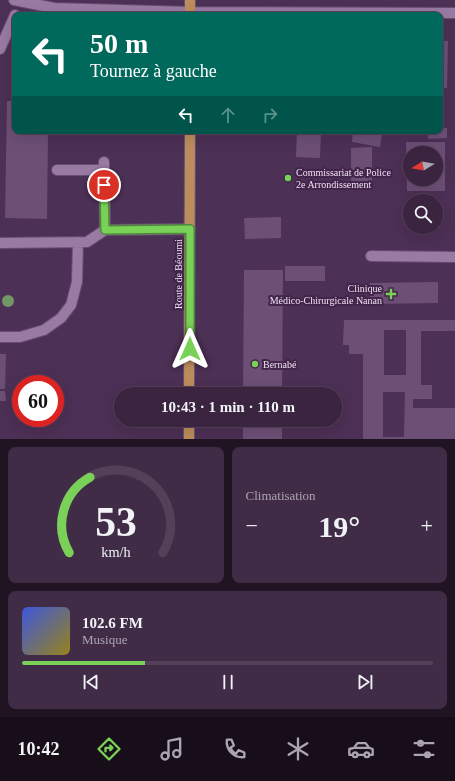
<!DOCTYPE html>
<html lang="fr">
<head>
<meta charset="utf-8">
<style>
	:root { --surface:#3a2440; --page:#412c47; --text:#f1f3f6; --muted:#aba4b1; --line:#544159; --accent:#79d158 }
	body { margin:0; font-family:"Times New Roman",serif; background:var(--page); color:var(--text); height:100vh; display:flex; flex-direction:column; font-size:15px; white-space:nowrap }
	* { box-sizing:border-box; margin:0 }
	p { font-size:13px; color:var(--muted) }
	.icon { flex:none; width:22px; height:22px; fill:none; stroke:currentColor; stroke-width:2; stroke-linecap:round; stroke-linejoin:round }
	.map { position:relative; height:439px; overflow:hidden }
	.sheet { display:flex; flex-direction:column; gap:8px; padding:8px; background:#201423; flex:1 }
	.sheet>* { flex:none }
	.banner { position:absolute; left:12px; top:12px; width:431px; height:122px; border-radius:8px; box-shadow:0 4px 16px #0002,0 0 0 1px var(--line); background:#00695c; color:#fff; overflow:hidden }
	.needle { width:26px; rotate:259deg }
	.controls { position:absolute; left:403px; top:146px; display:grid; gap:8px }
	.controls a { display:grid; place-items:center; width:40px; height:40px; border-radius:50%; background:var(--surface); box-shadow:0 4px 16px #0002,0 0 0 1px var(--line); font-size:20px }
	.speed { position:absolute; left:12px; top:375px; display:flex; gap:8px; font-size:20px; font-weight:700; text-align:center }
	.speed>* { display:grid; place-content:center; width:52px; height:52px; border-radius:50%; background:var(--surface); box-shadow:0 4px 16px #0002,0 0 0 1px var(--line); line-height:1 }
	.speed .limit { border:6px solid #d22; background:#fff; color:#111 }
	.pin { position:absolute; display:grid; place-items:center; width:34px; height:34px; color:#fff; margin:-17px; border:2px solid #fff; border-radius:50%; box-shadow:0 1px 4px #0007 }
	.me { position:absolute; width:44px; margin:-22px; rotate:0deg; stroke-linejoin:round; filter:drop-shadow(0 0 3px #0008) }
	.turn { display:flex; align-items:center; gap:14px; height:84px; padding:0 12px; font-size:18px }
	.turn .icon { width:52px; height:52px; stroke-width:2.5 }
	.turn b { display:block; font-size:28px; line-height:34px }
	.lanes { display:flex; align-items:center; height:38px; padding:0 12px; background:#0003; justify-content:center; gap:20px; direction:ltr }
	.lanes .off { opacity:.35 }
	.big { font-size:30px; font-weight:700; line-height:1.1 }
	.sheet .widget { flex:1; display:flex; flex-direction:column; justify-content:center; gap:6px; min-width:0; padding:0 14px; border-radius:8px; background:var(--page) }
	.sheet .dial { align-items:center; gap:0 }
	.dial svg { height:104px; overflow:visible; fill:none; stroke:var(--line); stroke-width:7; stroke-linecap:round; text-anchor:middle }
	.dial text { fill:var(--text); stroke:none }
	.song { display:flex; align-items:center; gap:12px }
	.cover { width:48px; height:48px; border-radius:6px; background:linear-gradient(135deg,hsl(230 70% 55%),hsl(50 70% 35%)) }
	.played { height:4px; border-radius:2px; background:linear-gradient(90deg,var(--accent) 30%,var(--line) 30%) }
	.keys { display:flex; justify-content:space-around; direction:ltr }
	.heat { display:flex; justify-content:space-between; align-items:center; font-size:22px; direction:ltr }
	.sheet .tiles { flex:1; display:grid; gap:8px; grid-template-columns:1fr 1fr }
	.widget:last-child { grid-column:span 2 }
	.trip { position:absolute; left:114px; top:387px; width:228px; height:40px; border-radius:20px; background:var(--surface); box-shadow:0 4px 16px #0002,0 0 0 1px var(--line); font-weight:700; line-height:40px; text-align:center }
	.menu { display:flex; height:64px; justify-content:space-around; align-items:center; background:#170e1a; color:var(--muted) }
	.menu .icon { width:28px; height:28px }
	.menu .current { color:var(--accent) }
	.menu b { font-size:18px; color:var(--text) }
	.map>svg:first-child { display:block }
	.building { fill:#6d4f76; fill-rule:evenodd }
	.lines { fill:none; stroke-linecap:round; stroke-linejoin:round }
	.minor-casing { stroke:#674f6f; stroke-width:12 }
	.major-casing { stroke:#674f6f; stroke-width:12 }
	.minor { stroke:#997aa3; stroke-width:10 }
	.major { stroke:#bc8d5c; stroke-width:10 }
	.tree { fill:#739666 }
	.route-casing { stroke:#4f8839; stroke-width:10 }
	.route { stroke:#79d158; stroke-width:7 }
	.poi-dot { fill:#79d158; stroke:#42264a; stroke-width:1.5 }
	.labels { text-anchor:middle; stroke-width:4; stroke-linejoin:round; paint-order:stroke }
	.poi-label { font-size:10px; fill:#f1e0f6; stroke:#42264a; text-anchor:start }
	.street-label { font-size:10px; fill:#f1e0f6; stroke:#42264a }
</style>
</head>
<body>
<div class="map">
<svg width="455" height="439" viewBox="0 0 455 439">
	<rect width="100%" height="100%" fill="#4d3055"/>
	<!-- building -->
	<path class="building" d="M440,41H448L447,88H440Z
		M7,101H15V131H48L47,219L5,218Z
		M440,128H447V138L428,139V131H440Z
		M297,131H321L320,158L296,157Z
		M353,131H364L382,134L380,147L352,142Z
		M406,142H445V191H407ZM410,153H436V179H410Z
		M372,147V185H351V148Z
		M281,217V238L245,239L244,218Z
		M285,266H325V281H285Z
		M244,270H283L282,394H243Z
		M438,282V303L370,304V283Z
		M344,320H455V331H421V385H432V399H413V408H455V439H363V354H349V345H343ZM384,330H406V375H384ZM383,392H405L404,437H383Z
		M0,354H6L5,389H0Z
		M0,391H5L6,401H0Z
		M243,420H282V439H243Z"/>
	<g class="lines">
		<defs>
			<path id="minor" d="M14,0L54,8L190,12L455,13
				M0,49L15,15
				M104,162L105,230
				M57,170H104
				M0,243L87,242L105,230L190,229
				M371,256L455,257
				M0,337H20L44,330L61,318L71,305L77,282L78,242"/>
			<path id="major" d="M190,15V0
				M189,394L190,131
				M189,439V420"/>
		</defs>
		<!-- minor casing -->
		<use href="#minor" class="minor-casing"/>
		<!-- major casing -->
		<use href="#major" class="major-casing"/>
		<!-- minor -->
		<use href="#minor" class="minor"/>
		<!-- major -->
		<use href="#major" class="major"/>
	</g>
	<!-- trees -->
	<circle class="tree" cx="8" cy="301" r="6"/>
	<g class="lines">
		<defs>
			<path id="route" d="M104,185L105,230L190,229V349"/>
		</defs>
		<!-- route casing -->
		<use href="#route" class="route-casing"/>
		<!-- route -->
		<use href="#route" class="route"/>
	</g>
	<!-- markers -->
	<g class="poi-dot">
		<circle cx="288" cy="178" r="4"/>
		<path d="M389 288h4v4h4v4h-4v4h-4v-4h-4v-4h4z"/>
		<circle cx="255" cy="364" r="4"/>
	</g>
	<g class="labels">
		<!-- poi labels -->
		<g class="poi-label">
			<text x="296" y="176">Commissariat de Police<tspan x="296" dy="12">2e Arrondissement</tspan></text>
			<text x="382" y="292" text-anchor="end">Clinique<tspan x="382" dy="12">Médico-Chirurgicale Nanan</tspan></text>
			<text x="263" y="368">Bernabé</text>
		</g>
		<!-- street labels -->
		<g class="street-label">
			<text transform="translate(178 274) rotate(-90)" y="4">Route de Béoumi</text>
		</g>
	</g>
</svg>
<div class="controls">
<a><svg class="needle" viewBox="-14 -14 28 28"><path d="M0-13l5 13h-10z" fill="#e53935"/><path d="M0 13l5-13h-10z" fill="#aba4b1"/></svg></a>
<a><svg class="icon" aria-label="search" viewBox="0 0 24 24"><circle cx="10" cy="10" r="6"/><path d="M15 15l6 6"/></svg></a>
</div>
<div class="speed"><div class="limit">60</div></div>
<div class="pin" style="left:104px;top:185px;background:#d93025"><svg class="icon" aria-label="arrive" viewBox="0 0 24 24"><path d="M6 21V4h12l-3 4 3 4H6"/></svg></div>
<svg class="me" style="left:190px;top:349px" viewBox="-20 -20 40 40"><path d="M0-17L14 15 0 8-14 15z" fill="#79d158" stroke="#fff" stroke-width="4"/></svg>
<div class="trip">10:43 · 1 min · 110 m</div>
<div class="banner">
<div class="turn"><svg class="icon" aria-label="left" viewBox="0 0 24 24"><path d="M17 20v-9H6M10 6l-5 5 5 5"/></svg><div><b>50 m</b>Tournez à gauche</div></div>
<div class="lanes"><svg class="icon" aria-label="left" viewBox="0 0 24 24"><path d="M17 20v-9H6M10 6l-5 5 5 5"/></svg><svg class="icon off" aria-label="ahead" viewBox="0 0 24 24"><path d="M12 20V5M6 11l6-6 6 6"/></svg><svg class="icon off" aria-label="right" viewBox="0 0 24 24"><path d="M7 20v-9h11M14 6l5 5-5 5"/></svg></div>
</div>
</div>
<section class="sheet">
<div class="tiles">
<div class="widget dial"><svg viewBox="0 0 100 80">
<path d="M14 69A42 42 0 1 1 86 69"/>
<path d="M14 69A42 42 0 0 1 30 11" stroke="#79d158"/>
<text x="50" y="56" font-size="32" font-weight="700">53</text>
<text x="50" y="72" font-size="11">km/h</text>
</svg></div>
<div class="widget"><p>Climatisation</p>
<div class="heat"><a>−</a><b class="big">19°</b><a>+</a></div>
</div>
<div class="widget">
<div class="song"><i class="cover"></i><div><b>102.6 FM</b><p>Musique</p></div></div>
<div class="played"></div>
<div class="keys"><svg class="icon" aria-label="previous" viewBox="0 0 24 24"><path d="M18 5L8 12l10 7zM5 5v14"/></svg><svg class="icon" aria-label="pause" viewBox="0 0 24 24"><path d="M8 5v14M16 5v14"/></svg><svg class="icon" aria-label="next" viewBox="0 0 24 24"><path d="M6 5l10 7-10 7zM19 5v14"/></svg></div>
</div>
</div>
</section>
<nav class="menu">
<b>10:42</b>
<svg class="icon current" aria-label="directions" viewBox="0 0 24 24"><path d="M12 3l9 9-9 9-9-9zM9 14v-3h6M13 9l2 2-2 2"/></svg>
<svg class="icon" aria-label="music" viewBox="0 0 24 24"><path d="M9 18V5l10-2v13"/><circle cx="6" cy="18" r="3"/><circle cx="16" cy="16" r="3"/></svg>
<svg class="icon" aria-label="phone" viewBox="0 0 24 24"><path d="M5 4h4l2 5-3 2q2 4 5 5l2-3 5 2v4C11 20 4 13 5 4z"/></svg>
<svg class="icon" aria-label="climate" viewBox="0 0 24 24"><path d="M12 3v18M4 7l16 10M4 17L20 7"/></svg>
<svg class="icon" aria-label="car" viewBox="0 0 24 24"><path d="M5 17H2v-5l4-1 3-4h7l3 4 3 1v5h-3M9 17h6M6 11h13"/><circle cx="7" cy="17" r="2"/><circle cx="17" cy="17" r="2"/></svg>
<svg class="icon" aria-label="filters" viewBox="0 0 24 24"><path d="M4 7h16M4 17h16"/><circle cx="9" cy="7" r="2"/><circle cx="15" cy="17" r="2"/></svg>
</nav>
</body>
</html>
